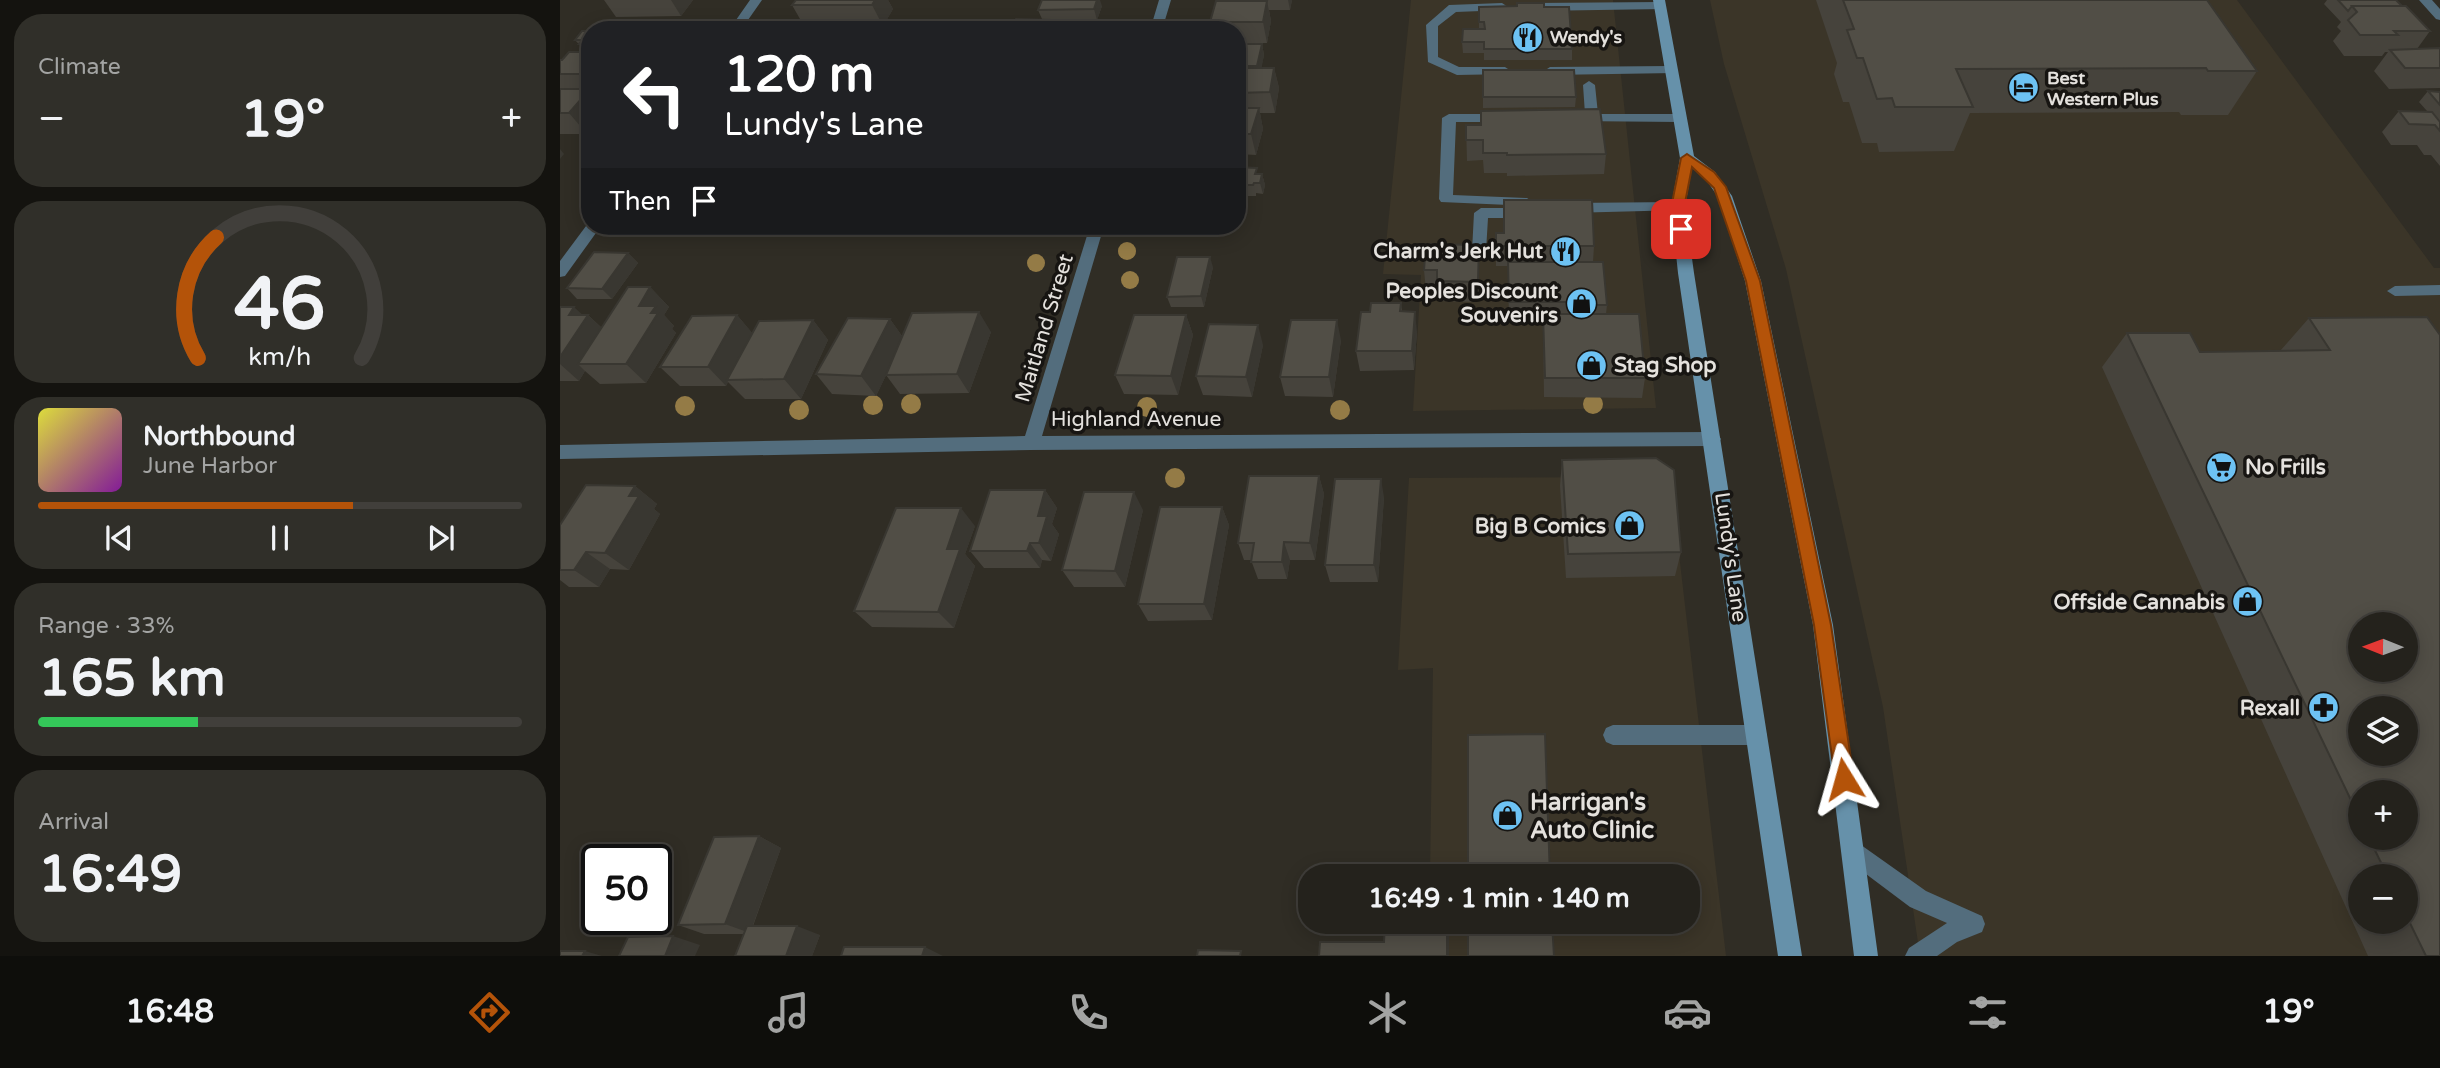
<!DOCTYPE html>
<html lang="en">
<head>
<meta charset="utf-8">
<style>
	:root { --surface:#24221c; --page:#302f29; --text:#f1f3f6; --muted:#a3a4a3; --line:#413f3b; --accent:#b45309 }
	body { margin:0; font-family:"Varela Round",sans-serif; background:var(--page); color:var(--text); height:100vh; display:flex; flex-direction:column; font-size:26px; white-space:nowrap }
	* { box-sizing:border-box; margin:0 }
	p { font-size:23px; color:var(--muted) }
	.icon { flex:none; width:38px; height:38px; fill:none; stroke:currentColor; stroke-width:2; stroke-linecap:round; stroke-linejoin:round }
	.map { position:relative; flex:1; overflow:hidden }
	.drawer { display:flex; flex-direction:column; gap:14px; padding:14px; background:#14130f; width:560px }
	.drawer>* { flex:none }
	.banner { position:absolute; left:21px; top:21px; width:665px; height:214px; border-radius:28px; box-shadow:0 4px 18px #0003,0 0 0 2px var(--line); background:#202124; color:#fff; overflow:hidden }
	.needle { width:46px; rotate:271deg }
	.tools { position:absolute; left:1788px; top:612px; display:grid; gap:14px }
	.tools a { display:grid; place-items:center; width:70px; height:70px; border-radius:50%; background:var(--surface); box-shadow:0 4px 18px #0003,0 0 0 2px var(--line); font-size:35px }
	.speed { position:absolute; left:21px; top:844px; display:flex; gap:14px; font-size:35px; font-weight:700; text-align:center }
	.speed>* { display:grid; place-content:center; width:91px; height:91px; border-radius:50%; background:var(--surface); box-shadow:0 4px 18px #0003,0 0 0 2px var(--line); line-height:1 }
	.speed .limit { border:4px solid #111; border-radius:10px; background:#fff; color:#111 }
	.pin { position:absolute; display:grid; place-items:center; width:60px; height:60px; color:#fff; margin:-30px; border-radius:14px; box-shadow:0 4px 10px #0006 }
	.me { position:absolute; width:77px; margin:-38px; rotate:352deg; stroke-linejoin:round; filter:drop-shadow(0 0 5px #0008) }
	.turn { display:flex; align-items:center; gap:24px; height:147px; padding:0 28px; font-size:32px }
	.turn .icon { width:91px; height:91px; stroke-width:2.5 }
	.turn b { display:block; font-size:49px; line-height:60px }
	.then { display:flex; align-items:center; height:66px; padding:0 28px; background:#0003; gap:14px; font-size:26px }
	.big { font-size:52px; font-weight:800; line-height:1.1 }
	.drawer .tile { flex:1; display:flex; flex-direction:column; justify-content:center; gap:10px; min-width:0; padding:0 24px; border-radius:28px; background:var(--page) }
	.drawer .dial { align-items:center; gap:0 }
	.dial svg { height:182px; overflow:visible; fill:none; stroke:var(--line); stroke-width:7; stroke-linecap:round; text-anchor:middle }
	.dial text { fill:var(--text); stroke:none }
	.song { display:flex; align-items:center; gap:21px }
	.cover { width:84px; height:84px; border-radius:10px; background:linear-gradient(135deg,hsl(60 70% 55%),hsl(290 70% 35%)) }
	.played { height:7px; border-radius:4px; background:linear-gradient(90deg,var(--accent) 65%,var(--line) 65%) }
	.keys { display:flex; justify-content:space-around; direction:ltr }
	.heat { display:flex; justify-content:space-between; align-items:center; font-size:38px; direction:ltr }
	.charge { height:10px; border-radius:5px; background:linear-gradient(90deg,#34c759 33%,var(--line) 0) }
	.trip { position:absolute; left:738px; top:864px; width:402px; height:70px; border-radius:28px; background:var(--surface); box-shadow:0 4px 18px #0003,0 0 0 2px var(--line); font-weight:800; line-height:70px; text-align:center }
	.tab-bar { display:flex; height:112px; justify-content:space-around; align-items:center; background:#0e0e0b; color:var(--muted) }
	.tab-bar .icon { width:49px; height:49px }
	.tab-bar .selected { color:var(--accent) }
	.tab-bar b { font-size:32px; color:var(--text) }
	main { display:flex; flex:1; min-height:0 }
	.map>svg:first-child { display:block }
	.built { fill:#3b3528; fill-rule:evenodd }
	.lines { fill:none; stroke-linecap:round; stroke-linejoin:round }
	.service { fill:#536d7d; fill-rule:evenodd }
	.minor { fill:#536d7d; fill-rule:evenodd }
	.secondary { fill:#6691aa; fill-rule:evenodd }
	.tree { fill:#947b46 }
	.wall { fill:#46433c; fill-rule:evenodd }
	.shaded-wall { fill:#393731 }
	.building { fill:#514e46; stroke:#393731; stroke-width:2; fill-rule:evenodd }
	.route { fill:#b45309; stroke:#753606; stroke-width:2 }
	.labels { text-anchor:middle; stroke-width:7; stroke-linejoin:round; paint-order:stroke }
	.far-poi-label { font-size:18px; font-weight:bold; fill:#e4e1dd; stroke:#171512; text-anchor:start }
	.poi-label { font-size:21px; font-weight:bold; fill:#e4e1dd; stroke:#171512; text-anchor:end }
	.street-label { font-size:21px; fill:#e4e1dd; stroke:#171512 }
	.near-poi-label { font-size:24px; font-weight:bold; fill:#e4e1dd; stroke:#171512; text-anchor:start }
</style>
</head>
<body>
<main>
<section class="drawer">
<div class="tile"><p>Climate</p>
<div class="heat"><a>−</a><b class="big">19°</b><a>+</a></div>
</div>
<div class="tile dial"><svg viewBox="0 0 100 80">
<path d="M14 69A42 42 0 1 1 86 69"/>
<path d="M14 69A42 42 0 0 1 22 16" stroke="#b45309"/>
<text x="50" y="56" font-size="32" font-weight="700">46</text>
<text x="50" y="72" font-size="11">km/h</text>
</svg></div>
<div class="tile">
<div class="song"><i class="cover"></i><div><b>Northbound</b><p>June Harbor</p></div></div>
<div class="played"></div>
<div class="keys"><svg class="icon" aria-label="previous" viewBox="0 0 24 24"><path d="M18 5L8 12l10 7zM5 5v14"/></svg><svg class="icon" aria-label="pause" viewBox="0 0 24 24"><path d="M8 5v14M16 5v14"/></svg><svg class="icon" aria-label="next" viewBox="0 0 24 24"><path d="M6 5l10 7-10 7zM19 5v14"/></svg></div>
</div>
<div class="tile"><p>Range · 33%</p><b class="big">165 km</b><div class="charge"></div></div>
<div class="tile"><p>Arrival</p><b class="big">16:49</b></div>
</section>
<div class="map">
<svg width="1880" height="956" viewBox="0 0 1880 956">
	<rect width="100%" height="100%" fill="#302d25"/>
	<!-- built -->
	<path class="built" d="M851,0H1053L1096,408L853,411L861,275L823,274Z
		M1150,0H1677L1874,268H1880V956H1360L1323,707L1226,269L1164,64ZM1801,625H1846V670H1801ZM1801,709H1846V754H1801ZM1801,793H1846V838H1801ZM1801,877H1846V922H1801Z
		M1110,477L1166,956H869L870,922H1129V877H870L873,668L838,670L849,478Z"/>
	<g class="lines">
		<!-- service -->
		<path class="service" d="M1100,2L1104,3V9L974,11L968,7L974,3Z
			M942,3L948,7L946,10L896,12L878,26V57L899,67H945L951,71L950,74L897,75L868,62L866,25L889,5Z
			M1111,66L1117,70L1115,73L990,75L984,71L990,67Z
			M1029,81L1035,85L1038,114H1119L1126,118L1119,122L1013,121V115L1025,114L1023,85Z
			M889,114H944L951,118L944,122H896L893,195L967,198L974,203L972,206L881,202L879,199L882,118Z
			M1118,202L1125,207L1123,210L1008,213L1001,208L1008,203Z
			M921,208H967L974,213L967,218H928L926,251L919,256L912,251L914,213Z
			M1880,285V295L1835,296L1827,291L1835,286Z
			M1053,725H1197L1204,728L1207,735L1204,742L1197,745H1053L1046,742L1043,735L1046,728Z
			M1294,840L1366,891L1422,916L1425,924L1422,932L1397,942L1377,956H1345L1349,948L1387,923L1350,907L1286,859L1283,851L1286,843Z"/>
		<!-- minor -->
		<path class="minor" d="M190,0H202L181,30H169Z
			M599,0H611L602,30H590Z
			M1859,0H1872L1880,9V20L1876,19Z
			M29,222L30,226H41L5,276L0,277V261Z
			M530,226H544L482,436L1152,432L1158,434L1161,439L1158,444L1152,446L471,450L0,459V445L465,436Z"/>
		<!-- secondary -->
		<path class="secondary" d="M1093,0H1105L1134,156L1155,172L1172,196L1201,281L1273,625L1318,956H1294L1253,625L1185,281L1158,197L1145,178L1132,168L1125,207L1134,273L1242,956H1218L1118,273L1111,207L1120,158Z"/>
	</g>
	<!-- trees -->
	<g class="tree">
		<circle cx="567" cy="251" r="9"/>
		<circle cx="476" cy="263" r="9"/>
		<circle cx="570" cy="280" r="9"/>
		<circle cx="351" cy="404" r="10"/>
		<circle cx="1033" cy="404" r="10"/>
		<circle cx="313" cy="405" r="10"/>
		<circle cx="125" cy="406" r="10"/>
		<circle cx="587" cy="407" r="10"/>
		<circle cx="239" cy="410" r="10"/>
		<circle cx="780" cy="410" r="10"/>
		<circle cx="615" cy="478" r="10"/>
	</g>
	<!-- wall -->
	<path class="wall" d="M44,0H133L121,16L56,17Z
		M236,0H328L333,9L323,26H244L232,5Z
		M660,0H732L730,10H709L711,21L707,43H677V30H652L650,22Z
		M1256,0H1647L1697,71L1668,115H1621L1619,112L1410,113L1394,151L1319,152L1317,143H1302L1289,102H1283L1274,74L1277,63Z
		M1767,0H1836L1870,31L1857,49L1880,48V88L1829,89L1814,71L1828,52H1825L1822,56H1784L1773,41L1781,31L1777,27L1781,22L1764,4Z
		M542,6L537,20L482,19L478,10Z
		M919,7H984L1012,49V60H924V53H903L902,42L919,29Z
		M30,31V131L27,134H0V60L26,52L15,40Z
		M677,44H702L704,55L701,68H714L719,88L715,113H700L703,129L696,155L677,154Z
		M923,70L1016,97L1015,107L923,108Z
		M1868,91L1880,92V166L1871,155H1864L1857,145H1831L1822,132L1839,111H1867L1859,102Z
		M906,125L1046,154L1044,174L947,176V173H924L923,160L907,161Z
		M677,167L698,174H702L705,185L703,194L696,193V196H677Z
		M936,233L1034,246L1033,262L1047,305L1046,314L1085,378L1082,398L984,397L983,322H949L948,266H936Z
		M68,253L78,263L52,299H17L7,288Z
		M919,265L918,302L878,301L877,291L866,290L864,270Z
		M653,267L644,307H611L607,297Z
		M90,287L109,307L104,315L114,326L112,329L116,333L86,383L40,384L25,371L19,381H0V307L22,315H28L42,328Z
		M841,303L842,311L857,332L854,370L800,371L796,351L810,312Z
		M177,315L192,333L253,320L268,340L241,399H185L168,382L166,386H120L100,367Z
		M626,315L633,335L618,395L564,394L555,375Z
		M1867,317L1880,956H1808L1542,367L1567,333L1640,352L1720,351L1749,318ZM1801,793L1846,838H1801ZM1801,877H1846V922H1801Z
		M330,319L342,336L431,332L409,393L340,394L326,375L316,396L272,394L256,374Z
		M781,340L773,397L725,396L720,377Z
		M703,345L692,397L643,395L636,376Z
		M1002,460L1121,552L1115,576L1006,578L1000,486Z
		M759,476L764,494L755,560H730L727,579H698L691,560H684L678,543Z
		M75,486L97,504L94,509L100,514L69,570L50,569L39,587H9L0,580V525Z
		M485,490L497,508L492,524L499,534L491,561L482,560L480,568H424L410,551Z
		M824,497L818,582H770L765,565Z
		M662,507L669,525L652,620L588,621L578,604Z
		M583,510L565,587H514L502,570Z
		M415,526L405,554L415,566L394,628L312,627L294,611Z
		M199,836L221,848L193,926L260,935L252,956H175L184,934H144L118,925Z"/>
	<!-- shaded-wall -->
	<path class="shaded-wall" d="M111,0H133L121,16Z
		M315,0H328L333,9L323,26L312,5Z
		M537,0H540L542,6L537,20L534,9Z
		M728,0H732L730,10Z
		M707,1L711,21L707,43L703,22Z
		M525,21L528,30H521Z
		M418,22L422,30H415Z
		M702,44L704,55L700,77L697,66Z
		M714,68L719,88L715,113L710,92Z
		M30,89V131L27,134L9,113Z
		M699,108L703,129L696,155L691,134Z
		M0,149L4,154L0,159Z
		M702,174L705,185L703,194L700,183Z
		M919,245V265L918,302V282Z
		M68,253L78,263L52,299L42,289Z
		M650,257L653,267L644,307L641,296Z
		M90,287L109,307L104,315L114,326L112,329L116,333L86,383L66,364L79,306Z
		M14,307L26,318L28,315L48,334L18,364L25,371L19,381L0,364V357L9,315Z
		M419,312L431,332L409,393L397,374Z
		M855,312L857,332L854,370L852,351Z
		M177,315L194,335L167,380L168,382L166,386L148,367Z
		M626,315L633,335L618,395L611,376Z
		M330,319L344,339L316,396L301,376Z
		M253,320L268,340L241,399L224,379Z
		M777,320L781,340L773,397L769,377Z
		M698,325L703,345L692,397L686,377Z
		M759,476L764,494L755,560L750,543Z
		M821,479L824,497L818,582L814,565Z
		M75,486L97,504L94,509L100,514L69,570L45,553L69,496Z
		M485,490L497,508L492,524L499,534L491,561L479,543L478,516Z
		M574,492L583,510L565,587L555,571Z
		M662,507L669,525L652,620L644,604Z
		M401,508L415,526L405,554L415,566L394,628L378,612L387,549Z
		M724,542L730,560L727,579L722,562Z
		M470,543L482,560L480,568L467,551Z
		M26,552L50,569L39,587L14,570Z
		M199,836L221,848L190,933L165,924Z
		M887,922H889V956H887Z
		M237,926L260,935L252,956H226Z
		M113,936L140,945L135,956H105Z
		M365,947L383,956H362Z
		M25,951L42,956H22Z"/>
	<!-- building -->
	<path class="building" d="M236,0H315L312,5H232Z
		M482,0H537L534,9L478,10Z
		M1283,0H1647L1697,71H1648L1646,68L1396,69L1413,107H1335L1332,98L1317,99L1303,58H1297L1287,30L1294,29Z
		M1778,0H1836L1842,6H1792L1788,11Z
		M656,1H707L703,22H650Z
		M957,3H984V7H1009L1012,49H924V42H902L903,29H925L924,22H919V7L957,6Z
		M1792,6H1846L1870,31H1834L1838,35H1800L1788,20L1797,12Z
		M456,19L525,21L521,30H451Z
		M379,22H418L415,30H375Z
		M93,25L90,30H31L34,26Z
		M227,28H278L277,30H226Z
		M22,31H30V44H19L23,40H15Z
		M677,44H702L697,66H677Z
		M1880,48V68H1845L1830,50Z
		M9,52H30V74H0V60H2Z
		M677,68H714L710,92L677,93Z
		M923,70H1014L1016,97H923Z
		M0,89H30L9,113H0Z
		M1868,91L1880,92V105Z
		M677,108H699L691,134H677Z
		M1040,109L1046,154L947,155V153H923V140H906V125H921V111Z
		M1839,111L1872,112L1880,122V131L1875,125L1849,124Z
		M677,167L697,168L695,174H702L700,183H694L693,185H677Z
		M944,200H1032L1034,246H936V233H944Z
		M866,244L919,245L918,282L877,281V270H864Z
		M34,252L68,253L42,289L7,288Z
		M617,257H650L641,296L607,297Z
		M948,262H1043L1047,305H1025L1024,302H949Z
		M68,287H90L79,306H96L91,313H98L66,364H18Z
		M811,303H841L840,311L855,312L852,351H796L801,312H810Z
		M0,307H14L9,315H28L0,357Z
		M419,312L397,374L326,375L352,313Z
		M983,314H1079L1085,378H985Z
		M177,315L148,367H100L132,316Z
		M574,315H626L611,376L555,375Z
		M1867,317L1880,335V956H1866L1846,915V877H1828L1809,838H1846V793H1801V821L1567,333H1630L1640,352L1770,350L1749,318ZM1801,625H1846V670H1801ZM1801,709H1846V754H1801Z
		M288,318L330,319L301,376L256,374Z
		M253,320L224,379L167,380L199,321Z
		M731,320H777L769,377H720Z
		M649,324L698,325L686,377L636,376Z
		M1096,458L1114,470L1121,552L1008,554L1002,460Z
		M689,476H759L750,543L724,542L722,562H691L694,543H678Z
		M775,479H821L814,565H765Z
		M26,485L75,486L69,496H79L45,553L26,552L14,570H0V525Z
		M430,490H485L478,516H487L479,543H470L467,551H410Z
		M524,492H574L555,571L502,570Z
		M600,507H662L644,604H578Z
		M336,508H401L387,549H400L378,612L294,611Z
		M985,734L990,877H908V735Z
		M199,836L165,924L118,925L154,837Z
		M825,922H887V956H759L760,942H824Z
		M908,922H992L994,956H908Z
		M187,926H237L226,956H175Z
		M113,936L105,956H59L68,937Z
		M284,947H365L362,956H281Z
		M638,950L681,951L680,956H637Z
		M0,951H25L22,956H0Z"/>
	<!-- route -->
	<path class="route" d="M1127,154L1154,172L1166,187L1200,281L1271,625L1294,779L1291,785L1284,788L1278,785L1275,779L1254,625L1186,281L1154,188L1132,167L1124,208L1127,229L1121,234L1114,229L1111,208L1121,158Z"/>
	<!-- icons -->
	<defs>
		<symbol id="restaurant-disc" viewBox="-11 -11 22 22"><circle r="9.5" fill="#6dc2f3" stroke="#171512"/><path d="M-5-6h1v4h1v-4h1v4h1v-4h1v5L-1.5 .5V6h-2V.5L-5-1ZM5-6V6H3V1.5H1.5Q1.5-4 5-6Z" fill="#111"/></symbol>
		<symbol id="hotel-disc" viewBox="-11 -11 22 22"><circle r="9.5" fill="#6dc2f3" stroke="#171512"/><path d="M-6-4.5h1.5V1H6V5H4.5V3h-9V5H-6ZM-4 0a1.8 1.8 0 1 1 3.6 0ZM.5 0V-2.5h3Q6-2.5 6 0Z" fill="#111"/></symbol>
		<symbol id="shop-disc" viewBox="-11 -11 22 22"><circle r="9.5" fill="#6dc2f3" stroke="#171512"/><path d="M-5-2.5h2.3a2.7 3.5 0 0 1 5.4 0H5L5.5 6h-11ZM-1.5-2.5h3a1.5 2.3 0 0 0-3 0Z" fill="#111"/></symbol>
		<symbol id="supermarket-disc" viewBox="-11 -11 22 22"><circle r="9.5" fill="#6dc2f3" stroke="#171512"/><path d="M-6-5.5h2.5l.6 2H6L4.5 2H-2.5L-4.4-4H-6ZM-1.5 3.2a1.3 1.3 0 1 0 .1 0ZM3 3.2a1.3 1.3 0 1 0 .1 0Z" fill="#111"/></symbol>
		<symbol id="pharmacy-disc" viewBox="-11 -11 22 22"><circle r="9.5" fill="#6dc2f3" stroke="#171512"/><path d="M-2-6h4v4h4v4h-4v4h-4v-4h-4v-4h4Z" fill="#111"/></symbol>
	</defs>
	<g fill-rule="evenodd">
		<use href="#restaurant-disc" x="950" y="20" width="35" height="35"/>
		<use href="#hotel-disc" x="1446" y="70" width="35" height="35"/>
		<use href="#restaurant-disc" x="988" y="234" width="35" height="35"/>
		<use href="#shop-disc" x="1004" y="286" width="35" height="35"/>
		<use href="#shop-disc" x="1014" y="348" width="35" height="35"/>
		<use href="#supermarket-disc" x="1644" y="450" width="35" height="35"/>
		<use href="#shop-disc" x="1052" y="508" width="35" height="35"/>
		<use href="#shop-disc" x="1670" y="584" width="35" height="35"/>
		<use href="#pharmacy-disc" x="1746" y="690" width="35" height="35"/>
		<use href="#shop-disc" x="930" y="798" width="35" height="35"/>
	</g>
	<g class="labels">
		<!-- far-poi labels -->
		<g class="far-poi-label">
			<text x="990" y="43">Wendy's</text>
			<text x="1487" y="84">Best<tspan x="1487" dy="21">Western Plus</tspan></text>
		</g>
		<!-- poi labels -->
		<g class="poi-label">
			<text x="983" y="258">Charm's Jerk Hut</text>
			<text x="998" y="298">Peoples Discount<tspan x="998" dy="24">Souvenirs</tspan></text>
			<text x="1054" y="372" text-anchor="start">Stag Shop</text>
			<text x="1685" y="474" text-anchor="start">No Frills</text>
			<text x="1046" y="533">Big B Comics</text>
			<text x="1665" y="609">Offside Cannabis</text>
			<text x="1740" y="715">Rexall</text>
		</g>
		<!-- street labels -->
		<g class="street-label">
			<text transform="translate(484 328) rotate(-73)" y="7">Maitland Street</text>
			<text x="576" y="426">Highland Avenue</text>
			<text transform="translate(1171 557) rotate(82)" y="7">Lundy's Lane</text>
		</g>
		<!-- near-poi labels -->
		<g class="near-poi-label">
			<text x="970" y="810">Harrigan's<tspan x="970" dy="28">Auto Clinic</tspan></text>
		</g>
	</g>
</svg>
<div class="tools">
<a><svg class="needle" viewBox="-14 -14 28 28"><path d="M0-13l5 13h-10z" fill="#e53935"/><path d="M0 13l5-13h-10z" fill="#a3a4a3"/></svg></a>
<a><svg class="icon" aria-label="layers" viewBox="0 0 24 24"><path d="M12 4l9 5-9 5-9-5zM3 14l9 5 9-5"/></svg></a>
<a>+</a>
<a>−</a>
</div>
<div class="speed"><div class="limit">50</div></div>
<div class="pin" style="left:1121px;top:229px;background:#d93025"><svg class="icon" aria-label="arrive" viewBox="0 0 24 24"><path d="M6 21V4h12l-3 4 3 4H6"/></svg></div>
<svg class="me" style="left:1284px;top:779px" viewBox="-20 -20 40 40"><path d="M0-17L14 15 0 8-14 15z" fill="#b45309" stroke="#fff" stroke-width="4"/></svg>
<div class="trip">16:49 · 1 min · 140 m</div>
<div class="banner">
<div class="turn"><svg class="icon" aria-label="left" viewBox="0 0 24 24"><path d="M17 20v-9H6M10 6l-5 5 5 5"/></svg><div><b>120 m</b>Lundy's Lane</div></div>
<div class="then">Then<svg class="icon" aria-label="arrive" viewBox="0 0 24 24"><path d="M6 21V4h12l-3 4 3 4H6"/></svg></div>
</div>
</div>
</main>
<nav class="tab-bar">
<b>16:48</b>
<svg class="icon selected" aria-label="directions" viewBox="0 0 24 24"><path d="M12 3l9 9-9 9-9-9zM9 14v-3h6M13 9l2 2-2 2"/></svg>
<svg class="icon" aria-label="music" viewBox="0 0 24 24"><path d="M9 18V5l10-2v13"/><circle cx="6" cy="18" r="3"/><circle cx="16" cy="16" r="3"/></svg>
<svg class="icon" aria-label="phone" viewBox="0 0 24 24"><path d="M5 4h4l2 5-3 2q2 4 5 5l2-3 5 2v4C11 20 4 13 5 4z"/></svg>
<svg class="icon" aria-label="climate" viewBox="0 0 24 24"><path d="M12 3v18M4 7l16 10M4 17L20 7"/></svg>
<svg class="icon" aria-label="car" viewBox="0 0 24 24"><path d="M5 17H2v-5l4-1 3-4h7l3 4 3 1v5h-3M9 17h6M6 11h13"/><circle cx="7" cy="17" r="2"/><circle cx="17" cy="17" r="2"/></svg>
<svg class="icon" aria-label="filters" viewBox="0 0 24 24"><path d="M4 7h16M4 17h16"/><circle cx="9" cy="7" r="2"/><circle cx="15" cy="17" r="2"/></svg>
<b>19°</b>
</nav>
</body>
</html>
